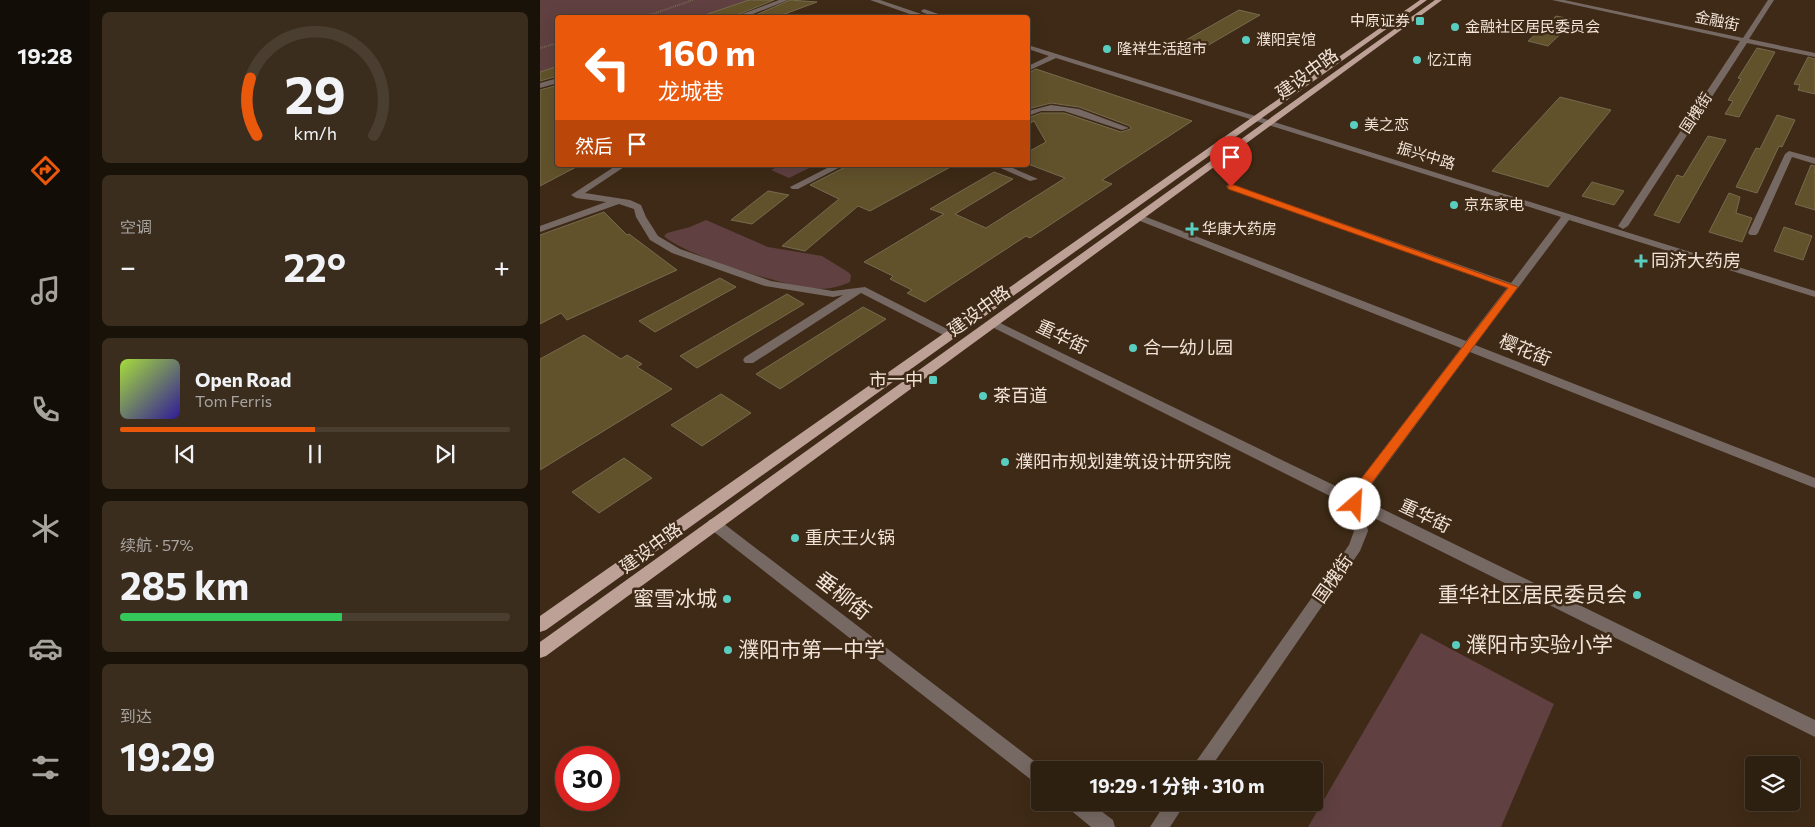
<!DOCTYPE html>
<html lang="zh">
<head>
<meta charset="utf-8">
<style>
	:root { --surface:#2e2010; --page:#3a2d1e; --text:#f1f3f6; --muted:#a7a39f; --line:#493e30; --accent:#ea580c }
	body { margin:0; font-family:Commissioner,"Noto Sans SC",sans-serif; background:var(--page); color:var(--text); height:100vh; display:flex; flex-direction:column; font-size:19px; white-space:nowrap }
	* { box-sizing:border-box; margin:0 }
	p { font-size:16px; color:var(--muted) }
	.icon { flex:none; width:28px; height:28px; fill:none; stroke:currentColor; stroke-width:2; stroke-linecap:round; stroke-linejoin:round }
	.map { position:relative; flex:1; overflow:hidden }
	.side { display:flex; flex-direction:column; gap:12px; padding:12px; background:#191209; width:450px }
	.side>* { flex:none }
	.guide { position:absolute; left:15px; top:15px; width:475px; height:152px; border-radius:5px; box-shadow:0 5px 20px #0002,0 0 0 1px var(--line); background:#ea580c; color:#fff; overflow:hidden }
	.buttons { position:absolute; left:1205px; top:756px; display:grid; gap:10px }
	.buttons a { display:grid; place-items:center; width:55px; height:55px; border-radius:5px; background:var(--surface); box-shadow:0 5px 20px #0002,0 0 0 1px var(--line); font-size:25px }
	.speed { position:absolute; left:15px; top:746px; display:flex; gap:10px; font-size:25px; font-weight:700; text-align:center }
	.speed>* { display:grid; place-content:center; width:65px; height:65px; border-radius:50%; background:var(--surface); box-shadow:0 5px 20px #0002,0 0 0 1px var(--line); line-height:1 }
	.speed .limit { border:8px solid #d22; background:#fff; color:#111 }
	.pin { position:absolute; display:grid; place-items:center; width:42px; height:42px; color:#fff; margin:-51px -21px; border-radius:50% 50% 50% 0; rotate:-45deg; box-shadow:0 0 5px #0007 }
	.pin .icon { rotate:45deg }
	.me { position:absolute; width:55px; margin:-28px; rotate:26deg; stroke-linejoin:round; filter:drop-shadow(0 0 4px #0008) }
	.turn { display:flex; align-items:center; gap:18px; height:105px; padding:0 20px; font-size:22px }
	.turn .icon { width:65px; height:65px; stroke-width:2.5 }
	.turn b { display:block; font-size:35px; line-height:42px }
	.then { display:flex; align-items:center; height:48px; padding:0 20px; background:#0003; gap:10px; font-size:19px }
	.big { font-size:38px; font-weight:700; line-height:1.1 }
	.side .tile { flex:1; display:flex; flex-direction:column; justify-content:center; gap:8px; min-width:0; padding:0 18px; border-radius:8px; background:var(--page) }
	.side .dial { align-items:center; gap:0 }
	.dial svg { height:130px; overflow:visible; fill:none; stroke:var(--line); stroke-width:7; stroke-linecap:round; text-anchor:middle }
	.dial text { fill:var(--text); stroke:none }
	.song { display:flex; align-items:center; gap:15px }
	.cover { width:60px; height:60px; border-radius:8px; background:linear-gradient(135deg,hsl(80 70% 55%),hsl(250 70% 35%)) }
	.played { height:5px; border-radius:2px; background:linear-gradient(90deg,var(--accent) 50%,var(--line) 50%) }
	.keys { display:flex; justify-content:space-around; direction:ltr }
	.heat { display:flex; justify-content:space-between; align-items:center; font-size:28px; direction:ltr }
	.charge { height:8px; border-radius:4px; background:linear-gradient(90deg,#34c759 57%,var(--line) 0) }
	.trip { position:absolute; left:491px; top:761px; width:292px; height:50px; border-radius:5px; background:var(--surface); box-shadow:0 5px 20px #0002,0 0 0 1px var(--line); font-weight:700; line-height:50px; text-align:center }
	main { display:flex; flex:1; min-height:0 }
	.menu { display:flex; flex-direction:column; width:90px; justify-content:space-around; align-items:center; background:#120d06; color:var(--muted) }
	.menu .icon { width:35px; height:35px }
	.menu .selected { color:var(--accent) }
	.menu b { font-size:22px; color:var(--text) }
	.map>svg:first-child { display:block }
	.green { fill:#604041 }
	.building { fill:#61522b; stroke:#766b4f }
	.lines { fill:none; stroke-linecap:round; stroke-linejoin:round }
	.path { stroke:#766453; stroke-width:2; stroke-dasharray:1 1; stroke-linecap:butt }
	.minor { fill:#766863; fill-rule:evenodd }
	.major { fill:#bda096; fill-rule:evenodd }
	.route { fill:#ea580c; stroke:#983908 }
	.poi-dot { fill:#58cec0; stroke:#3e2a16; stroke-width:2 }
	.labels { text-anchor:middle; stroke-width:5; stroke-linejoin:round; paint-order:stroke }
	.far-poi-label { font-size:15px; fill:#f1e3d7; stroke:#3e2a16; text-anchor:start }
	.far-street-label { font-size:15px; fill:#f1e3d7; stroke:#3e2a16 }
	.street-label { font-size:18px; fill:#f1e3d7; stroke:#3e2a16 }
	.poi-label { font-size:18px; fill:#f1e3d7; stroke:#3e2a16; text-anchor:start }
	.near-poi-label { font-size:21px; fill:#f1e3d7; stroke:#3e2a16; text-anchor:end }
	.near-street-label { font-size:21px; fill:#f1e3d7; stroke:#3e2a16 }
</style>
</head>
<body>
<main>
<nav class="menu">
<b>19:28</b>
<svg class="icon selected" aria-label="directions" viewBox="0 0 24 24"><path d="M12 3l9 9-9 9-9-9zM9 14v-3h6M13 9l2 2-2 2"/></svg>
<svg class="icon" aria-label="music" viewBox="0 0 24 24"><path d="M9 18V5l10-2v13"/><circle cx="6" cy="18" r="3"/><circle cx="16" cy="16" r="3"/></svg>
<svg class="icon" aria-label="phone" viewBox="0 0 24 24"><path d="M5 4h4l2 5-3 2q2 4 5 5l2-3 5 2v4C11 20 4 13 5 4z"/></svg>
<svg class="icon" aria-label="climate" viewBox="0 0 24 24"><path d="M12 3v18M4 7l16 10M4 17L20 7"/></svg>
<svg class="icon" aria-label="car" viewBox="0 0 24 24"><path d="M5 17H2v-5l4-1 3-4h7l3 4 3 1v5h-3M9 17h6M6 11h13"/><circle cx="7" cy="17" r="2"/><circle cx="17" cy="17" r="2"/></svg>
<svg class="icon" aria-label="filters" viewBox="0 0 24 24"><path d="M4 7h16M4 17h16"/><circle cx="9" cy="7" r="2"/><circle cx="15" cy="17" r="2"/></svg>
</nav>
<section class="side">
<div class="tile dial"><svg viewBox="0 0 100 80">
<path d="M14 69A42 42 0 1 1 86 69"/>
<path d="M14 69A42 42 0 0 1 10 34" stroke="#ea580c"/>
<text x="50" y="56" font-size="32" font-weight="700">29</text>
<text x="50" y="72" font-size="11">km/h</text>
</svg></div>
<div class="tile"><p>空调</p>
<div class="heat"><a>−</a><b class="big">22°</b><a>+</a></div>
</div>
<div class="tile">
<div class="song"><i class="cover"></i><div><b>Open Road</b><p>Tom Ferris</p></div></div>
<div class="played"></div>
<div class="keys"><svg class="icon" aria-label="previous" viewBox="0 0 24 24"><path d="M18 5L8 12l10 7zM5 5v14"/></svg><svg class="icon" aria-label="pause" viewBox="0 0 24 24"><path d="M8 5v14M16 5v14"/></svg><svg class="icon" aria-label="next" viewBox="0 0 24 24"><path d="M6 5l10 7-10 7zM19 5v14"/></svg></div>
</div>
<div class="tile"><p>续航 · 57%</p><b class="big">285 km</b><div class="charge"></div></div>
<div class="tile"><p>到达</p><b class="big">19:29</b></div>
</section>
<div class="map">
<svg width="1275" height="827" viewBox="0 0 1275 827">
	<rect width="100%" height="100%" fill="#3e2a16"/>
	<!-- green -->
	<path class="green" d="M0,0H229L179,17L18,18L17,74L0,80Z
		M241,165H275L249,178L231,170Z
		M166,220L228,247L282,256L308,272L311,275L310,282C301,286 291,289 280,289C252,289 143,255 124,236L127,233L150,227Z
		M881,633L1014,704L961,827H768Z"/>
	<!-- building -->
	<path class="building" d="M209,0H234L190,18H165V15Z
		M250,0L277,2L234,18H209Z
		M699,10L720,15L660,50L639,44Z
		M1016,16L1035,20L1008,46L988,41Z
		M1217,48L1235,52L1199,117L1185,114L1193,101L1188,100L1201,79L1198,78Z
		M1268,57L1275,59V94L1258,90L1260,85L1254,84Z
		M18,66V76L0,81V72Z
		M496,69L652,121L562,180L572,184L490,238L486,236L385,302L367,293L372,290L350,279L353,276L324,262L404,214L390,209L454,172L473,179L415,214L446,228L525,178L488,164V152L506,142L494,121L488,124V118L501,113H524L581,132L591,129L590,126L539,107L511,103L488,109V73Z
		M18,85V165H40L0,186V90Z
		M1020,97L1071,110L1008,187L952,171Z
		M1237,115L1255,120L1242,147L1239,146L1217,193L1196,187L1216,148L1220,149Z
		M1168,136L1186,140L1139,223L1114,215L1137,175L1143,177Z
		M309,165H414L330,211L318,206L265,251L242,246L299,199L270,185Z
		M1271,165L1275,166V210L1255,204Z
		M1052,182L1084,191L1074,205L1042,196Z
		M228,191L249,195L212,224L191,220Z
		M1189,193L1200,197L1196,213L1212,218L1202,242L1169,232Z
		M64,212L87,235L89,234L137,270L27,320L21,313L0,324V235Z
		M1244,227L1272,236L1263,260L1234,251Z
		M180,278L196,287L115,332L99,321Z
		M247,294L264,304L157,368L140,356Z
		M323,307L346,319L240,389L216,374Z
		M44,335L81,359L87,355L102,364L97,367L132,389L0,470V359Z
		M181,394L211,413L162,446L131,425Z
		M84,458L112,478L59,513L32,492Z"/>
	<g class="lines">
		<!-- path -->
		<path class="path" d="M101,18L153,0
			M0,48L18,43"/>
		<!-- minor -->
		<path class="minor" d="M239,0H248L203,18H192Z
			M330,0H340L393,18H381Z
			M1012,0H1024L1203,38L1228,0H1234L1209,39L1275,53V57L1207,43L1088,226L1083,229L1078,226L1200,41Z
			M384,9L407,17L408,18H397L382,12L381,11Z
			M488,45L1275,291V297L1029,220L935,345L1275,478V488L930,352L823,496L822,499L1275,720V737L824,513L828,531L820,551L669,770H650L809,545L814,531L808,505L448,325L446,323L448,321H456L810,493L921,348L595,219V215H601L926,341L967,288L686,187L688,185H694L971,283L1021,217L516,58L488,71V66L509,56L488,49Z
			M18,78V83L0,88V83Z
			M511,105L539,109L589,128L582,130L524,111H501L488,116V111Z
			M1249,151L1275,158V164L1252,157L1218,233L1216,235H1210L1208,233L1245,154Z
			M77,165H87L45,193L90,200L101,205L106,217L118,236L140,249L231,281L293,291L325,287L417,334L415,337H407L321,293L213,363H205L203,360L205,357L303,295L293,297L225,286L132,253L110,240L96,217L94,209L79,204L0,232V226L66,202L36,198L31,195Z
			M293,165H304L258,189H252L250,187Z
			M454,165H466L498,179L490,181Z
			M174,518L179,520L506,770H500V785L494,782L169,528L167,524L169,520Z
			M525,802H549L573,820L575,827H551L528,808Z
			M626,802H646L630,827H610Z"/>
		<!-- major -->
		<path class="major" d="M880,0H887L6,630L0,632V616Z
			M895,0H902L6,656L0,658V642Z"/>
	</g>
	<!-- route -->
	<path class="route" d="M688,185H694L978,287L822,496L819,507L815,509L809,504L811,492L968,288L688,189Z"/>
	<!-- markers -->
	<g class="poi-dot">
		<rect x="875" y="16" width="10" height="10" rx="2.5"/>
		<circle cx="915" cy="27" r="5"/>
		<circle cx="706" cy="40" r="5"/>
		<circle cx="567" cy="49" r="5"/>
		<circle cx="877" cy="60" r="5"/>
		<circle cx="814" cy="125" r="5"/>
		<circle cx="914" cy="205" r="5"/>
		<path d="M649.5 221.5h5v5h5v5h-5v5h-5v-5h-5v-5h5z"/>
		<path d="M1098.5 253.5h5v5h5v5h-5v5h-5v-5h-5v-5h5z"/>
		<circle cx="593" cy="348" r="5"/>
		<rect x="388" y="375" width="10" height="10" rx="2.5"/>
		<circle cx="443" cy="396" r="5"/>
		<circle cx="465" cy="462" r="5"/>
		<circle cx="255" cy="538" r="5"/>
		<circle cx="1097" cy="595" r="5"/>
		<circle cx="187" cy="599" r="5"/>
		<circle cx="916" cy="645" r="5"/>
		<circle cx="188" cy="650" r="5"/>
	</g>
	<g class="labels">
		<!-- far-poi labels -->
		<g class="far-poi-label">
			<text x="870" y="26" text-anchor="end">中原证券</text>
			<text x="925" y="32">金融社区居民委员会</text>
			<text x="716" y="45">濮阳宾馆</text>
			<text x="577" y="54">隆祥生活超市</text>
			<text x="887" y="65">忆江南</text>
			<text x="824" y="130">美之恋</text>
			<text x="924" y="210">京东家电</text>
			<text x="662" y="234">华康大药房</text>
		</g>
		<!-- far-street labels -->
		<g class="far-street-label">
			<text transform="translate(1177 21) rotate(12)" y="5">金融街</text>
			<text transform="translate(1156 113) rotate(-57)" y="5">国槐街</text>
			<text transform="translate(886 156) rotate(17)" y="5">振兴中路</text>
		</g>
		<!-- street labels -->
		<g class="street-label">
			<text transform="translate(767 74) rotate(-36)" y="6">建设中路</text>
			<text transform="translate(439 311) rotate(-36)" y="6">建设中路</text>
			<text transform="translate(522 337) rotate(26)" y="6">重华街</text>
			<text transform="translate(985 350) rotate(22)" y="6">樱花街</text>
			<text transform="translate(885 516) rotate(26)" y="6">重华街</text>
			<text transform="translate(111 548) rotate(-36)" y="6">建设中路</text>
			<text transform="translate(793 579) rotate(-55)" y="6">国槐街</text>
		</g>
		<!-- poi labels -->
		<g class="poi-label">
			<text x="1111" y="267">同济大药房</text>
			<text x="603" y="354">合一幼儿园</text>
			<text x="383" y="386" text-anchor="end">市一中</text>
			<text x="453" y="402">茶百道</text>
			<text x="475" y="468">濮阳市规划建筑设计研究院</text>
			<text x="265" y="544">重庆王火锅</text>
		</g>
		<!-- near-poi labels -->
		<g class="near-poi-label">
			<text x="1087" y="602">重华社区居民委员会</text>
			<text x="177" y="606">蜜雪冰城</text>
			<text x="926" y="652" text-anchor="start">濮阳市实验小学</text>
			<text x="198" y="657" text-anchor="start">濮阳市第一中学</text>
		</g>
		<!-- near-street labels -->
		<g class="near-street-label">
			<text transform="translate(303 596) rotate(38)" y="7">垂柳街</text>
		</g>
	</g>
</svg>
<div class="buttons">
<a><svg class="icon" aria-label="layers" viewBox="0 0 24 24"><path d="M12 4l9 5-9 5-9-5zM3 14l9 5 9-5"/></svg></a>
</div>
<div class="speed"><div class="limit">30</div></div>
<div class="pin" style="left:691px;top:187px;background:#d93025"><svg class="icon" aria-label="arrive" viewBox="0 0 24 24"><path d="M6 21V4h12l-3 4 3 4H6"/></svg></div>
<svg class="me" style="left:815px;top:504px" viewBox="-20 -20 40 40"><circle r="19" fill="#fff"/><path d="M0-13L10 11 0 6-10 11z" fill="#ea580c"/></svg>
<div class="trip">19:29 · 1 分钟 · 310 m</div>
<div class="guide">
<div class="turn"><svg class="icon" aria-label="left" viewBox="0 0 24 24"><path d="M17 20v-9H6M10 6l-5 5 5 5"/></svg><div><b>160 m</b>龙城巷</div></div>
<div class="then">然后<svg class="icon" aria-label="arrive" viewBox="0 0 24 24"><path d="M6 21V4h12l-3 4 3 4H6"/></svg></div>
</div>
</div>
</main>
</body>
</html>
